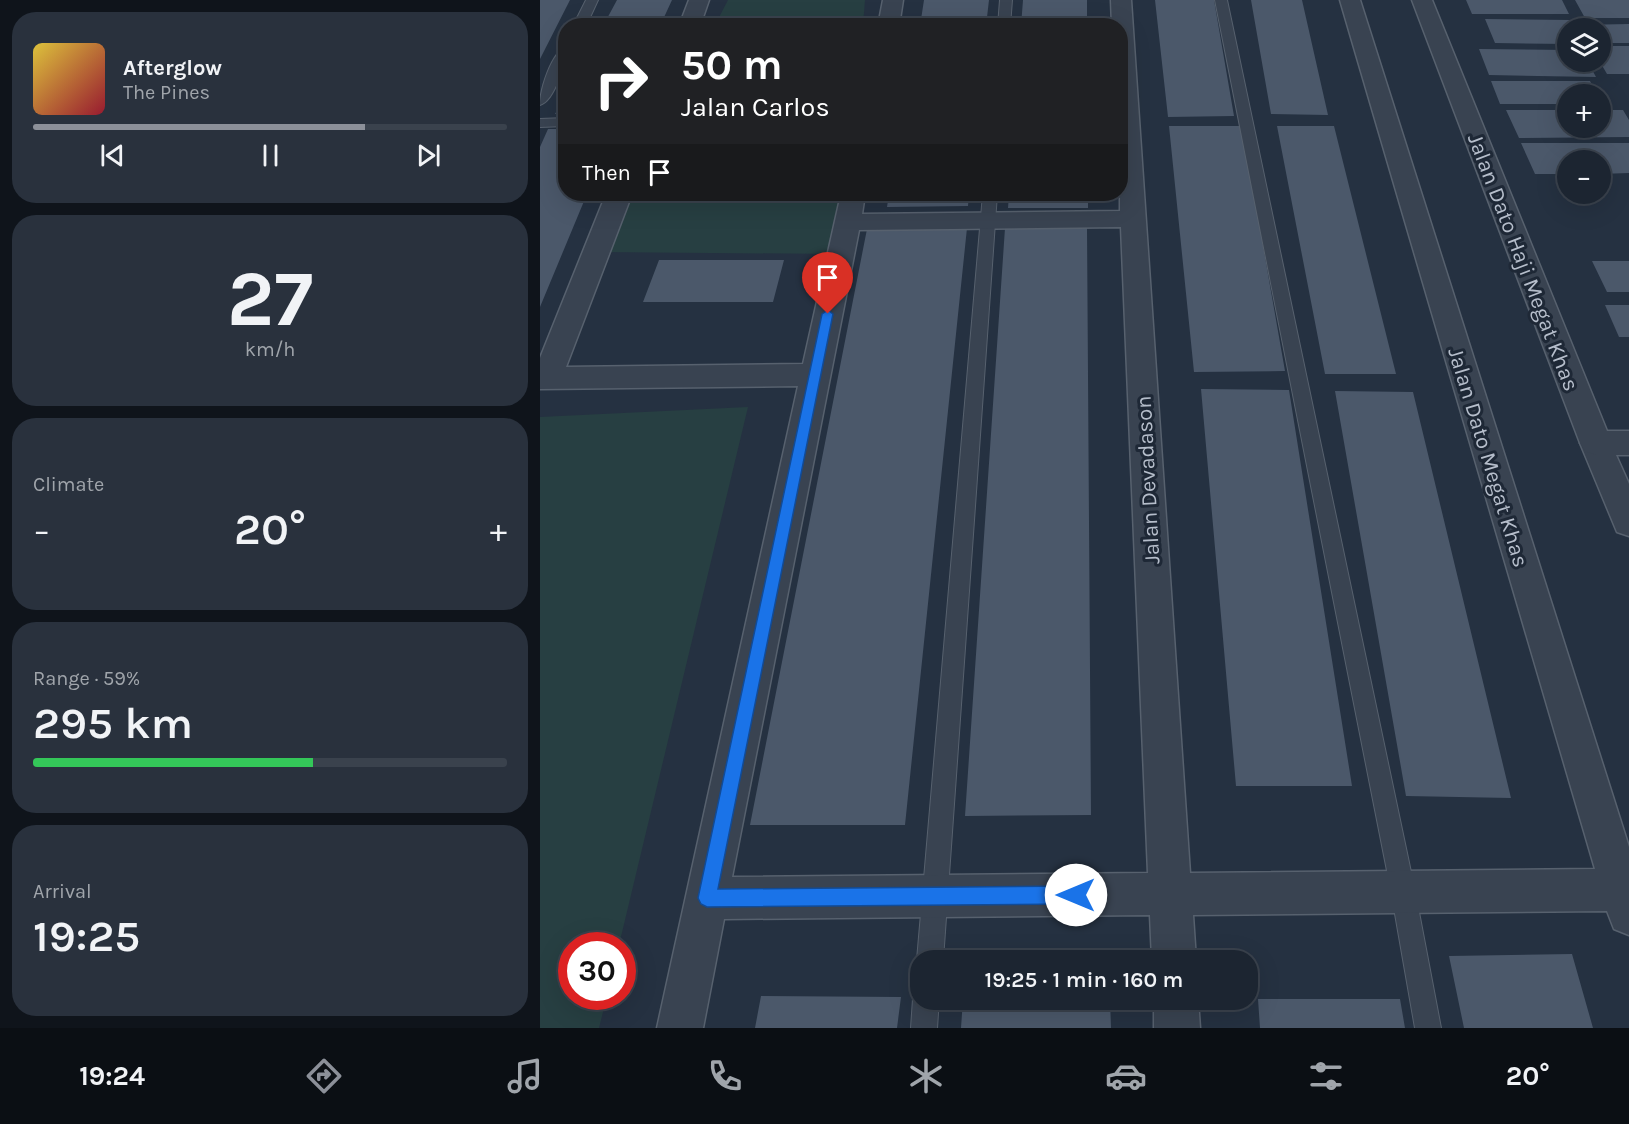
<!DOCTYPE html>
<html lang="en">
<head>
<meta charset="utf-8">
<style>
	:root { --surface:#1c2531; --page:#29313d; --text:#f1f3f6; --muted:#a0a5ab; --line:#3a424d; --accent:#8c9099 }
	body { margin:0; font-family:Karla,sans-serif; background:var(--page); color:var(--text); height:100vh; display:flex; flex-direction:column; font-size:22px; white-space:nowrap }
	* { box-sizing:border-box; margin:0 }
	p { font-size:20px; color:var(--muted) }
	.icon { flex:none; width:33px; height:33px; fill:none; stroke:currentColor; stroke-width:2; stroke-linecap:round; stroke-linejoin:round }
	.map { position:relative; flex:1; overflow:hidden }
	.drawer { display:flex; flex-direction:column; gap:12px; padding:12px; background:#0f141b; width:540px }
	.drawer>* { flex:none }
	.banner { position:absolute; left:18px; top:18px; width:570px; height:183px; border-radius:24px; box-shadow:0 6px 24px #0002,0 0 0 2px var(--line); background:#202124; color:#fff; overflow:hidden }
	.tools { position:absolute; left:1017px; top:18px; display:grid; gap:12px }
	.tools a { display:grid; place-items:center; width:54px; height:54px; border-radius:50%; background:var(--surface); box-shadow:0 6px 24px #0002,0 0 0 2px var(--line); font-size:30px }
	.speed { position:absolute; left:18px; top:932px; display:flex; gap:12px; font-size:30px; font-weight:700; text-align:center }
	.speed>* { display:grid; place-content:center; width:78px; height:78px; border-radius:50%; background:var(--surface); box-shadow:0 6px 24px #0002,0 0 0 2px var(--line); line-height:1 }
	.speed .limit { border:9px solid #d22; background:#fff; color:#111 }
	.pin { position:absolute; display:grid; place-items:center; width:51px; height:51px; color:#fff; margin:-62px -26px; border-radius:50% 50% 50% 0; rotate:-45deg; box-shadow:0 0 6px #0007 }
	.pin .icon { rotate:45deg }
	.me { position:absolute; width:66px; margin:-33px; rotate:270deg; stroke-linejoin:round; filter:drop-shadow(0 0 4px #0008) }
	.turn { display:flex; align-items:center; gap:21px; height:126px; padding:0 24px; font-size:27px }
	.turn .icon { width:78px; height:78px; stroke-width:2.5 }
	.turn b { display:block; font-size:42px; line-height:51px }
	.then { display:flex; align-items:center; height:57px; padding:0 24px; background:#0003; gap:12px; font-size:22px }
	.big { font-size:45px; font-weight:600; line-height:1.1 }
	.drawer .tile { flex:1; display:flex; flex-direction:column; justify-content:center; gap:9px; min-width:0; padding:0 21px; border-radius:24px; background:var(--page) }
	.drawer .dial { align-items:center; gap:0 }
	.dial b { font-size:78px; line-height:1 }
	.song { display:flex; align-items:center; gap:18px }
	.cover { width:72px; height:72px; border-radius:9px; background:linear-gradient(135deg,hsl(50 70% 55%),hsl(350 70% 35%)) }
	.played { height:6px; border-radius:3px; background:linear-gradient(90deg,var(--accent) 70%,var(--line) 70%) }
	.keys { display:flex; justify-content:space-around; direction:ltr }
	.heat { display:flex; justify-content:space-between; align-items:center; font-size:33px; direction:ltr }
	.charge { height:9px; border-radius:4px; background:linear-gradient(90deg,#34c759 59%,var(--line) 0) }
	.trip { position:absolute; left:370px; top:950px; width:348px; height:60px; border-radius:24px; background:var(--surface); box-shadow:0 6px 24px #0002,0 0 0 2px var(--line); font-weight:600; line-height:60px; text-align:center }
	.tab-bar { display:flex; height:96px; justify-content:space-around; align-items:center; background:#0b0f14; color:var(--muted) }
	.tab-bar .icon { width:42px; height:42px }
	.tab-bar .selected { color:var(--accent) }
	.tab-bar b { font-size:27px; color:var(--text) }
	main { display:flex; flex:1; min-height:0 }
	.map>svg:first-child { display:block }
	.green { fill:#273f42 }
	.building { fill:#4b586a }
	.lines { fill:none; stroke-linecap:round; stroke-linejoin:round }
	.service-casing { stroke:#57616e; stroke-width:2 }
	.minor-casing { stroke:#57616e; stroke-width:3 }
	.tertiary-casing { stroke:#57616e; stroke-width:3 }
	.service { fill:#394351; fill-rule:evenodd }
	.minor { fill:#394351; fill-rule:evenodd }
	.tertiary { fill:#394351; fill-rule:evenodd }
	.route { fill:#1a73e8; stroke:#114b97; stroke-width:1.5 }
	.labels { text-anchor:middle; stroke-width:6; stroke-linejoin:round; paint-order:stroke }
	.street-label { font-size:22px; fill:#b6becb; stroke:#1e2836 }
</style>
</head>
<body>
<main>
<section class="drawer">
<div class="tile">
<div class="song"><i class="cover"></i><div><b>Afterglow</b><p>The Pines</p></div></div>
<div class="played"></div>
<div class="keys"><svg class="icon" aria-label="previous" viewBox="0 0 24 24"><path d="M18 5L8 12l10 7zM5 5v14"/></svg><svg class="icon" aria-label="pause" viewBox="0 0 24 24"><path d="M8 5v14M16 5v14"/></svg><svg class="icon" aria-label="next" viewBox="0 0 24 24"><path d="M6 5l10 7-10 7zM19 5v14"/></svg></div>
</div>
<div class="tile dial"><b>27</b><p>km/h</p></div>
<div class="tile"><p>Climate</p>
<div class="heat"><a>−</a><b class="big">20°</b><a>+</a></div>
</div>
<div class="tile"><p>Range · 59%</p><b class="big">295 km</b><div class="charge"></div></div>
<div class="tile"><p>Arrival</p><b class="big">19:25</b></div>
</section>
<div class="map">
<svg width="1089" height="1028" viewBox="0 0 1089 1028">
	<rect width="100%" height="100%" fill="#253141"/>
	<!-- green -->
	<path class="green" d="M188,0H325L323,25H175Z
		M88,194H305L299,254L58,252Z
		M208,407L79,945H32V996H67L59,1028H0V417Z"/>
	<!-- building -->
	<path class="building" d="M0,0H30L0,59Z
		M77,0H132L120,26H63Z
		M384,0H449L446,26H380Z
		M483,0H547V26H481Z
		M615,0H674L694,116L628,117Z
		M711,0H762L788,115L731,114Z
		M926,0H1022L1029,14H932Z
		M1035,0H1089V18H1045Z
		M945,19L1031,20L1036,28H1028V44L955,43Z
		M1089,24V43H1060V28H1041L1039,25Z
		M1060,46H1089V74H1067L1060,62Z
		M939,49L1028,50V62H1048L1056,77L949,75Z
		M951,81H1050L1057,94H1028V104H960Z
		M26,95V114H15Z
		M966,110H1028V128H1060V110H1083L1089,120V137L979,138Z
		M629,126H702L745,371L654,372Z
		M737,126H794L856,374H785Z
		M8,129H26V194H47L0,307V147Z
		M981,143H1089V173L1060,174V160H1028V174H995Z
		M349,194H429L428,206L347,207Z
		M469,194H548V208H468Z
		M427,228L365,825H210L327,229Z
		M465,228H547L551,815L425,816Z
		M119,260H244L233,302H103Z
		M1052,261H1089V292H1067Z
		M1065,305H1089V337H1079Z
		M661,389L749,390L812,786H696Z
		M795,391L873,392L971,798L866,796Z
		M1032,954L1053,1028H924L909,956Z
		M221,996L361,997L357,1028H215Z
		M423,999H570L571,1028H421Z
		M718,999H860L865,1028H720Z"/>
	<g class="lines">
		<defs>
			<path id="service" d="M46,0H58L46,26H33Z
				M460,0H472L470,26H458Z
				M675,0H687L875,891L901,1028H875L851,891Z
				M26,47C26,61 15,101 0,105C0,90 11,53 26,47Z
				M26,118V126L0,127V119Z
				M443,194H457L403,960H381V969L377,960Z
				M381,988V999H399L397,1028H371L373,999L377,990Z"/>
			<path id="minor" d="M149,0H169L160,26H139Z
				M343,0H363L359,26H338Z
				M571,0H591L650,873L1055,869L800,0H820L1089,847V935L1074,929L1067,911L653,915L656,960H612L610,915L184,919L163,1028H117L258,386L0,389V358L66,194H92L26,367L263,364L301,194H325L322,214L580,211V26H572ZM581,227L608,873L192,877L319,230Z
				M1056,431L1067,435L1089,484V536L1077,532L1040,443L1045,435Z
				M614,999H658L660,1028H614Z"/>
			<path id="tertiary" d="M872,0H892L1067,431H1089V455H1056L1045,451L1040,443Z"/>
		</defs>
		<!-- service casing -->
		<use href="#service" class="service-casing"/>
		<!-- minor casing -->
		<use href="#minor" class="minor-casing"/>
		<!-- tertiary casing -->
		<use href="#tertiary" class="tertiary-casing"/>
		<!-- service -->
		<use href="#service" class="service"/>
		<!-- minor -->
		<use href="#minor" class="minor"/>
		<!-- tertiary -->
		<use href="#tertiary" class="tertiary"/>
	</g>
	<!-- route -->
	<path class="route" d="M288,310L293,314L178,889L536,886L542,889L545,895L542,901L536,904L167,907L161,904L158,898L282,314Z"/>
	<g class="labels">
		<!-- street labels -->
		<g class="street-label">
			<text transform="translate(984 262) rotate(69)" y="8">Jalan Dato Haji Megat Khas</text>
			<text transform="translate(949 457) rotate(73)" y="8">Jalan Dato Megat Khas</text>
			<text transform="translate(607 480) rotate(-93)" y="8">Jalan Devadason</text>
		</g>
	</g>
</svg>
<div class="tools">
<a><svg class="icon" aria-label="layers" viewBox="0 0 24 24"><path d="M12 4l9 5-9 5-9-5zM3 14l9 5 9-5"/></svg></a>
<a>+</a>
<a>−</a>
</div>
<div class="speed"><div class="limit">30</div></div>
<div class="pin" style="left:288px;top:314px;background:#d93025"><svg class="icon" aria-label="arrive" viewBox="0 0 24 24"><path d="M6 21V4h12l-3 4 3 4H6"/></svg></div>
<svg class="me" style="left:536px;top:895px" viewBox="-20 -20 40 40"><circle r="19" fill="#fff"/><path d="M0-13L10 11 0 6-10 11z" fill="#1a73e8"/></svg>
<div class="trip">19:25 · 1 min · 160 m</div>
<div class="banner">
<div class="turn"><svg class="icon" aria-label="right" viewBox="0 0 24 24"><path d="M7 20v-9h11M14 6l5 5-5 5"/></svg><div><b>50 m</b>Jalan Carlos</div></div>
<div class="then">Then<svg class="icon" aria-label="arrive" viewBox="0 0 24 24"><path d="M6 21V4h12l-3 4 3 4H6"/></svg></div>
</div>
</div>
</main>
<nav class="tab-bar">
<b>19:24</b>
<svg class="icon selected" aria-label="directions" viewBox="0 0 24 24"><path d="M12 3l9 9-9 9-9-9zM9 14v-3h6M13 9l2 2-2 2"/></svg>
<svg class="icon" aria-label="music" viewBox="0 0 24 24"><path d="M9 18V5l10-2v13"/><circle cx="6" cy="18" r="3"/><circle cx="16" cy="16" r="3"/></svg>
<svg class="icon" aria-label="phone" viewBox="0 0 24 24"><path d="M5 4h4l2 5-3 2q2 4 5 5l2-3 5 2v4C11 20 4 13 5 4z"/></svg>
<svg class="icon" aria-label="climate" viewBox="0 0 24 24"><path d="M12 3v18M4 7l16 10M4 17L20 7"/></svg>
<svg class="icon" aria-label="car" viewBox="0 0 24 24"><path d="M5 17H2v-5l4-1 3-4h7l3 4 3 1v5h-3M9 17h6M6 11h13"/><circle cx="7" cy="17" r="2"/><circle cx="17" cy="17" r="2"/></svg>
<svg class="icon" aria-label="filters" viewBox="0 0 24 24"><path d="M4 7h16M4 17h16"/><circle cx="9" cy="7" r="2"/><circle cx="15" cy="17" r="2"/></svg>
<b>20°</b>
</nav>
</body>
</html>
